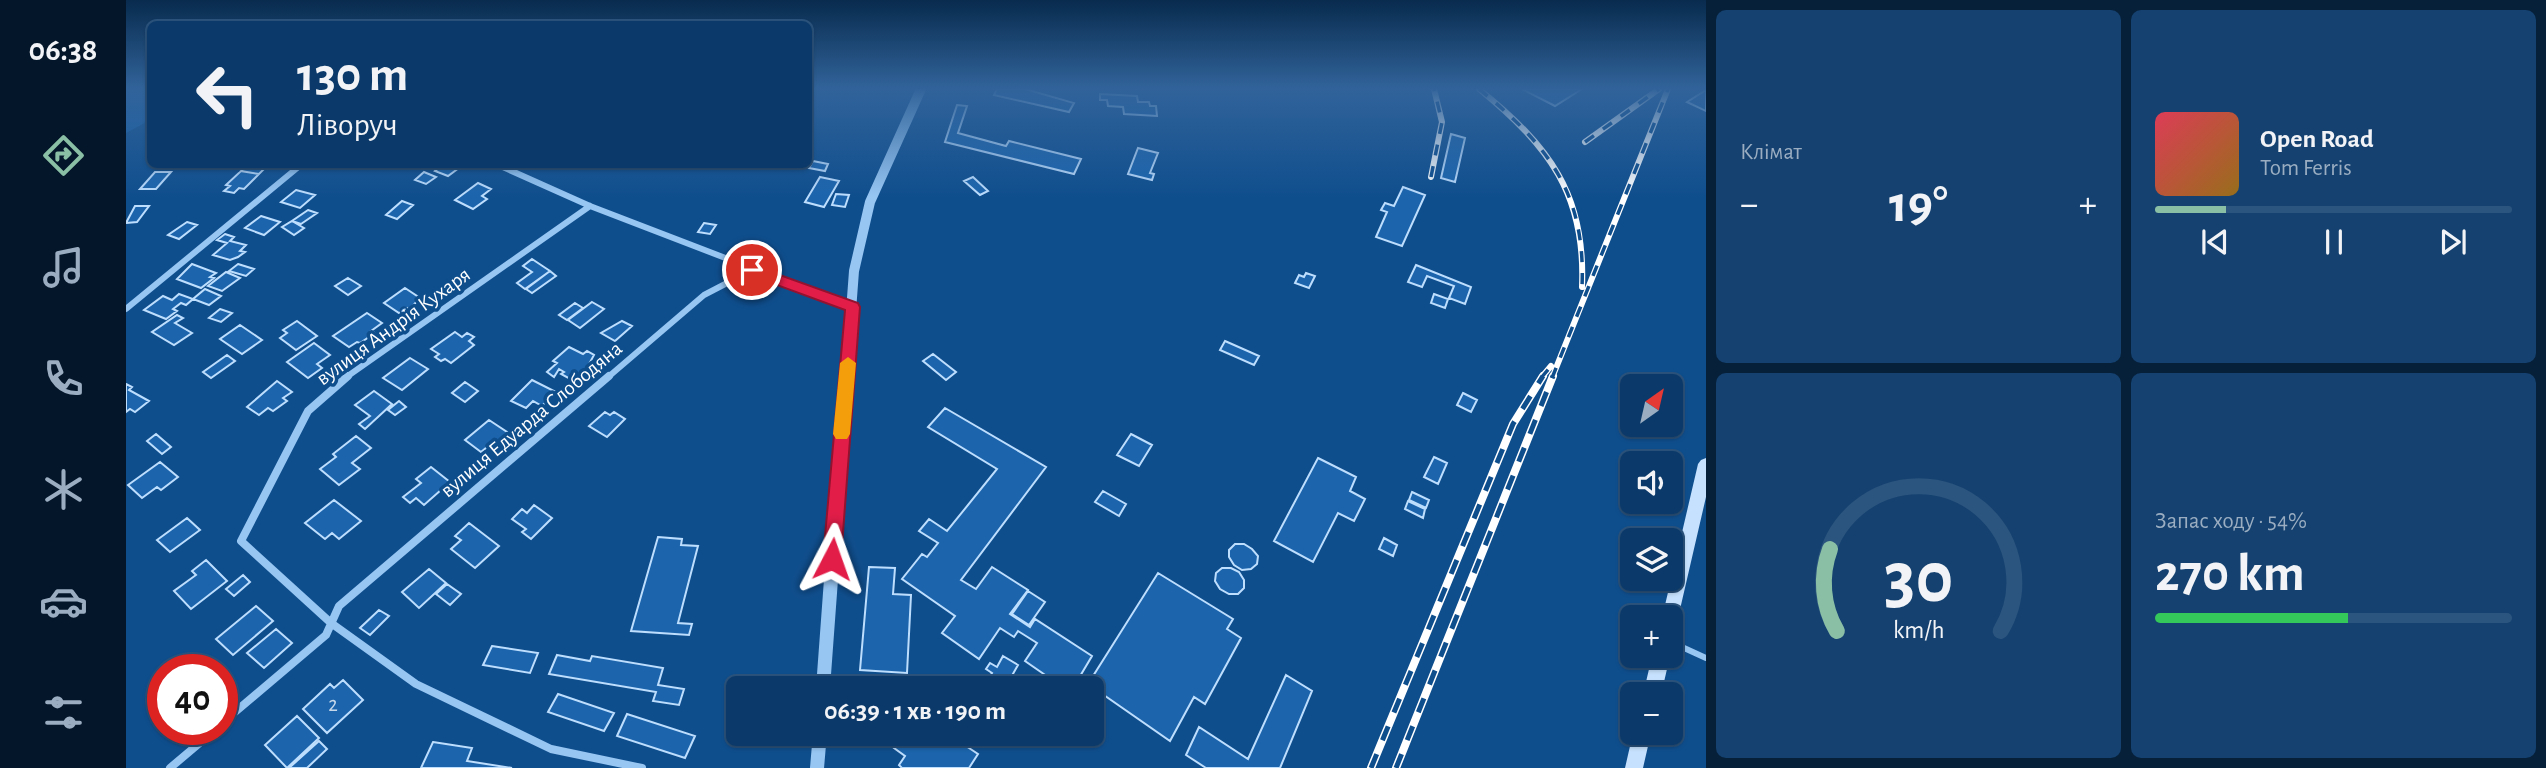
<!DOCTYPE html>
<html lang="uk">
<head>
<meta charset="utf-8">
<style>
	:root { --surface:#0b3a6a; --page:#144170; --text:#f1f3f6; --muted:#9aadc1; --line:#2b547e; --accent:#8abfa5 }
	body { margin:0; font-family:"Alegreya Sans",sans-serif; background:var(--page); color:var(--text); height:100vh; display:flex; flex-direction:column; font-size:26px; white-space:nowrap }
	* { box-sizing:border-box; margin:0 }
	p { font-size:23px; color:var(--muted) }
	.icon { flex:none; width:38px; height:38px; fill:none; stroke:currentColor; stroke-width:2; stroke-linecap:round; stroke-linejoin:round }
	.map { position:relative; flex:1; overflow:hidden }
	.drawer { display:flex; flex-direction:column; gap:10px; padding:10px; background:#06203a; width:840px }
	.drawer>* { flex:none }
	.guide { position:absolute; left:21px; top:21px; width:665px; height:147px; border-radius:10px; box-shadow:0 2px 5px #0004,0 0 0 2px var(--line); background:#0b3a6a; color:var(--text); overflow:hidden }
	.needle { width:46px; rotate:34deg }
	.controls { position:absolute; left:1494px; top:374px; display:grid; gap:14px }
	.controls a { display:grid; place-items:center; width:63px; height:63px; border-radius:10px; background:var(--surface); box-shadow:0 2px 5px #0004,0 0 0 2px var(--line); font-size:35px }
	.speed { position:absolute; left:21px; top:654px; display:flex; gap:14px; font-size:35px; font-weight:700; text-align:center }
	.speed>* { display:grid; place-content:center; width:91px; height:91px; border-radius:50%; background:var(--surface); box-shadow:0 2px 5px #0004,0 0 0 2px var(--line); line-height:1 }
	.speed .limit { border:10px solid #d22; background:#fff; color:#111 }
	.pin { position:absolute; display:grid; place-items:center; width:60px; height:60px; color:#fff; margin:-30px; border:4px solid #fff; border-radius:50%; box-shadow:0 2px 7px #0007 }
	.me { position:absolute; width:77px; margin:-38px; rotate:4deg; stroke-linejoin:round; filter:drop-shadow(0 0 5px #0008) }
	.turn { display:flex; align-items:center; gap:24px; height:147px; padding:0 35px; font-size:32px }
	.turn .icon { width:91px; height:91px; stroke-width:2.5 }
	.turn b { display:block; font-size:49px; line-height:60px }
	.big { font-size:52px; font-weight:700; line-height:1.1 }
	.drawer .widget { flex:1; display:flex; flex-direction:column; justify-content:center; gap:10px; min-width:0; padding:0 24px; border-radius:10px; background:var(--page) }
	.drawer .dial { align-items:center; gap:0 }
	.dial svg { height:182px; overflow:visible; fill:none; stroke:var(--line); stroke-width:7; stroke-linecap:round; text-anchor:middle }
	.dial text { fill:var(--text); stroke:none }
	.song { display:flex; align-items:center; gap:21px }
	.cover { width:84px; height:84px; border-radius:10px; background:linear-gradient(135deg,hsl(350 70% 55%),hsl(40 70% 35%)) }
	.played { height:7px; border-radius:4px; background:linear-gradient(90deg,var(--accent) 20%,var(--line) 20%) }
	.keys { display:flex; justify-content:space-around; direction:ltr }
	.heat { display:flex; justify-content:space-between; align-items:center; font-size:38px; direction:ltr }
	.charge { height:10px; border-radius:5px; background:linear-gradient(90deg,#34c759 54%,var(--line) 0) }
	.drawer .tiles { flex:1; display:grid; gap:10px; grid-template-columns:repeat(2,1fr) }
	.trip { position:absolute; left:600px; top:676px; width:378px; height:70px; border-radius:10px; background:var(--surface); box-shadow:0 2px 5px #0004,0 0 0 2px var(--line); font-weight:700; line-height:70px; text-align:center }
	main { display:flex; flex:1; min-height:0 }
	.tab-bar { display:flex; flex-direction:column; width:126px; justify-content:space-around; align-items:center; background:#04172a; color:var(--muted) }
	.tab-bar .icon { width:49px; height:49px }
	.tab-bar .selected { color:var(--accent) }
	.tab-bar b { font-size:32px; color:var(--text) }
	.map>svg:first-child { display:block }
	.green { fill:#1660a8 }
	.building { fill:#1c65ad; stroke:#bedefe; stroke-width:2 }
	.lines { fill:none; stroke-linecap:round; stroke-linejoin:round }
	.service { stroke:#97c6f3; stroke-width:6 }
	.minor-far1 { stroke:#97c6f3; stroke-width:6 }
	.minor { stroke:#97c6f3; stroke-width:8 }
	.tertiary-far1 { stroke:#97c6f3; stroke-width:10 }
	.tertiary { stroke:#97c6f3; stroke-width:14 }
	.secondary { fill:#c6e1fd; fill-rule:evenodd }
	.rail-far1-casing { stroke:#fff; stroke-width:6 }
	.rail-casing { stroke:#fff; stroke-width:8 }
	.rail-far1 { stroke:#0f4e8d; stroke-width:3.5; stroke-dasharray:11; stroke-linecap:butt }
	.rail { stroke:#0f4e8d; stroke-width:5; stroke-dasharray:15; stroke-linecap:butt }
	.route { fill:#e11d48; stroke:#92132f; stroke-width:2 }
	.slow { fill:#f59e0b }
	.labels { text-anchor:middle; stroke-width:7; stroke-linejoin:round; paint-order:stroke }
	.street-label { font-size:21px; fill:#fff; stroke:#0f4e8d }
	.near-number-label { font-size:21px; fill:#c6d8ea }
</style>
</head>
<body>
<main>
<nav class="tab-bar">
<b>06:38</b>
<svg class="icon selected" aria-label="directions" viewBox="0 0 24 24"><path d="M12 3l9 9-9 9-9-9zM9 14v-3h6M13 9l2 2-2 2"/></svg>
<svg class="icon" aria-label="music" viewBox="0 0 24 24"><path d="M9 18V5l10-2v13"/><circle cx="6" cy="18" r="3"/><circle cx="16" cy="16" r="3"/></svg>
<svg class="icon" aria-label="phone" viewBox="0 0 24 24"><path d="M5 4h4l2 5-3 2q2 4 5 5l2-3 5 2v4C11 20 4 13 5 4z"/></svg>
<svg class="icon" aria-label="climate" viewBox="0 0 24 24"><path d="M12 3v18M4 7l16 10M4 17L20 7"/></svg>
<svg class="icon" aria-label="car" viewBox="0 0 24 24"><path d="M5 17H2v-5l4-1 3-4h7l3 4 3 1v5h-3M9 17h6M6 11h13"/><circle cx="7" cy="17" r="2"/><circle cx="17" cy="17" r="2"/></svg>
<svg class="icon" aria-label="filters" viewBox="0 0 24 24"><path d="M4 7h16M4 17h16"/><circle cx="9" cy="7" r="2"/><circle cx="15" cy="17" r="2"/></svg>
</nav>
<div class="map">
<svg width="1580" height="768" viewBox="0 0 1580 768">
	<rect width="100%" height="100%" fill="#0f4e8d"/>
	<!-- green -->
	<path class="green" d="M0,89H24V120L0,133Z"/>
	<!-- building -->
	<path class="building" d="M871,89H899L948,103L943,112L868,95Z
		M1396,89H1456L1429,106Z
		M1580,90V111L1561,102Z
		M974,94L1011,96L1012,102H1023L1024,106H1030L1031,116L998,114L997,107L982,106L981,100H974Z
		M831,105L841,106L832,133L880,146L883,141L955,159L948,174L819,142Z
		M1325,134L1339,138L1329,182L1315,178Z
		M1012,148L1032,153L1024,173L1028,174L1026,180L1002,174Z
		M687,161L702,164L699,171L683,168Z
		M318,164H335L337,165L322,176L309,171Z
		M122,165L140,167L133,174L115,171Z
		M115,171L133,174L118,189L113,188L108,193L98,191L104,186L100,185Z
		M29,172H45L30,189H14Z
		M298,172L310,177L300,184L289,180Z
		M694,177L713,181L698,207L679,202Z
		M847,177L862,191L854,195L838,181Z
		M352,183L365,189L356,196L361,199L347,209L329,200Z
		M1277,187L1299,195L1276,246L1250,237L1261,212L1255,210L1259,203L1268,206Z
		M170,190L189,195L174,208L155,202Z
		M710,194L723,195L719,207L706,205Z
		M276,201L287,205L271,219L260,215Z
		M9,206H23L11,222L0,223Z
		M182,210L191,213L175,224L166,221Z
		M135,216L154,222L138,235L119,228Z
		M166,221L178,228L168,235L156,227Z
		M61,222L71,225L53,239L42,235Z
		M578,223L590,225L584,234L572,232Z
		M99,234L108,237L104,241L120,245L114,251L119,252L112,257L104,260L87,255L101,243L91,240Z
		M406,259L424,271L399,289L391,283L406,272L397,266Z
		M66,264L90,273L84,277L88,278L75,288L51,279Z
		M112,264L128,269L120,276L103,271Z
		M1290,265L1345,287L1339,304L1323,298L1328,286L1301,276L1296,287L1282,282Z
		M424,271L430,276L406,293L400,289Z
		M100,272L114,278L96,291L82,286Z
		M1180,273L1189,276L1183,288L1169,283L1173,275L1178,277Z
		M222,278L235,286L222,295L209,286Z
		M279,288L294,298L283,310L281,308L273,313L258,303Z
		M79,289L95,296L83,305L67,299Z
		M53,294L67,299L60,305L55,303L47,309L51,311L40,319L18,310L37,296L46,300Z
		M1308,294L1322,299L1319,308L1305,303Z
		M466,302L478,309L454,328L442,320Z
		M449,303L457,308L441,320L433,315Z
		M94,309L106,313L95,322L83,318Z
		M241,313L256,323L245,331L249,333L234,343L231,342L223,347L207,336Z
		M51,315L57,318L49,323L66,333L48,345L26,332Z
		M171,321L191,336L170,350L154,338L161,333L157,330Z
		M496,321L506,326L489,341L475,333Z
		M114,325L136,340L116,354L94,339Z
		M329,332L336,337L341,333L348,337L343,341L348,345L325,363L319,359L315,361L309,357L313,354L305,349Z
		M1099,341L1133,356L1128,365L1094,350Z
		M188,343L204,355L191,364L196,368L182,378L161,362Z
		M443,347L457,354L461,351L468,355L462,366L466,368L458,375L453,373L446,380L435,374L438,372L433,369L428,377L421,372L431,363L427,361Z
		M807,354L830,372L820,380L797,361Z
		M101,355L109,361L85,378L77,372Z
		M284,358L302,369L276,390L257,378Z
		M406,380L430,392L416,406L407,401L400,408L385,401Z
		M151,381L166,392L157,398L161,401L147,411L142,408L133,415L121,407Z
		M339,382L352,391L339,402L326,393Z
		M0,384L6,387L3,390L23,401L9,412L4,409L0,412Z
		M248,391L266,404L239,429L233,424L244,416L229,405Z
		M1337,393L1351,400L1345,412L1331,405Z
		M273,401L280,407L269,415L262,410Z
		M819,408L920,467L835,580L850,589L866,567L902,590L884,614L904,627L909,619L966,656L947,688H938L899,661L911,643L892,631L888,637L874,628L853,659L816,633L829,616L776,579L796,554L801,557L812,543L793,531L803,519L821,531L871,469L802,427Z
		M479,412L484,415L488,412L499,419L481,437L463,426Z
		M363,420L384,434L370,446L366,443L355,452L339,440Z
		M30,434L45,447L36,454L21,441Z
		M1005,434L1026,445L1013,466L991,455Z
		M230,436L245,448L226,463L234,469L213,485L194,469L210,457L207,454Z
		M1308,457L1321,463L1312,484L1298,477Z
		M1192,458L1230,477L1224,491L1239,499L1228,521L1212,513L1187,562L1148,541Z
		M34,462L52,477L35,490L31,487L16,498L2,485Z
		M305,467L324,482L298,505L290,498L284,503L277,497L295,483L290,479Z
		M977,491L1000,504L993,516L969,502Z
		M1286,492L1303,500L1300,508L1283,500Z
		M208,500L235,521L213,539L206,533L199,539L179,523Z
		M1282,501L1299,509L1297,518L1279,509Z
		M408,505L426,518L405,539L396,532L400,529L386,519L396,509L401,513Z
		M61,518L74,530L44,552L31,540Z
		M343,523L373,546L349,568L325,549L335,540L329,536Z
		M532,537L556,539L555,545L572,546L552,623L566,624L563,635L505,631Z
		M1258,538L1271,545L1267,556L1253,549Z
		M1109,544H1118L1126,549L1132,556L1131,564L1125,569L1116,570L1108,565L1103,557V550Z
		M80,560L101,581L65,609L48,591L70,575L66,571Z
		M743,567L769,568L767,594L785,595L781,673L734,670Z
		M1096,568H1105L1113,572L1118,580V588L1112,594H1103L1094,589L1089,581L1090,573Z
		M303,569L320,583L293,608L276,592Z
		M1032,573L1107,619L1101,629L1115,638L1079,704L1068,697L1044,741L962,684Z
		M117,575L124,582L108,596L100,589Z
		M321,584L335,594L324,605L310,594Z
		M902,591L919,602L903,625L886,614Z
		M130,606L147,621L107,655L90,639Z
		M253,610L263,616L244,635L234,628Z
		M150,629L166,643L138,668L121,653Z
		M366,646L412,653L404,673L357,665Z
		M431,655L464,661L466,656L537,668L532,685L558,689L553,705L527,701L530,692L423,674Z
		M877,656L892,665L879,688H865L859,684L866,673L860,669L864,663L871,667Z
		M1160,675L1186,691L1154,768H1080L1060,755L1073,727L1122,759Z
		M217,680L237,700L201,733L177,709L204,684L208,688Z
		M432,694L488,713L478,731L422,712Z
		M501,714L569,736L559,758L491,736Z
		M171,716L193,738L161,768L139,745Z
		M779,733H844L837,744L852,754L843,768H776L773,765L779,756L768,748Z
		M193,741L201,749L181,768H163Z
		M307,742L346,748L341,761L386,768H295Z"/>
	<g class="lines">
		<!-- service -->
		<path class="service" d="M1545,642L1580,658"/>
		<!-- minor-far1 -->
		<path class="minor-far1" d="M370,164L464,206L727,307
			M0,309L176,164
			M219,378L464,206
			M481,378L578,295L626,270"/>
		<!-- minor -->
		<path class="minor" d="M222,376L182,411L115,541L205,623L290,684L425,749L516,768
			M96,723L200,635L213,606L483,376
			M44,768L89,730"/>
		<!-- tertiary-far1 -->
		<path class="tertiary-far1" d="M720,378L728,271L744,202L795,89"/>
		<!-- tertiary -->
		<path class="tertiary" d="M697,688L720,376
			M691,768L694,733"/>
		<!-- secondary -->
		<path class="secondary" d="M1580,458V497L1552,618L1550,624L1545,626V618H1536L1572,464L1575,460Z
			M1526,656H1544L1535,695H1517Z
			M1507,733H1525L1517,768H1499Z"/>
		<defs>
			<path id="rail-far1" d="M1353,89C1423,146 1460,194 1456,287
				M1459,142L1533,89
				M1305,177L1316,122L1308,89
				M1415,378L1425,366
				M1426,378L1542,89"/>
			<path id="rail" d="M1245,768L1387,424L1417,376
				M1270,768L1427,376"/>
		</defs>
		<!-- rail-far1 casing -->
		<use href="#rail-far1" class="rail-far1-casing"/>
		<!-- rail casing -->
		<use href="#rail" class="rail-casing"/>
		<!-- rail-far1 -->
		<use href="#rail-far1" class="rail-far1"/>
		<!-- rail -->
		<use href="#rail" class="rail"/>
	</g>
	<!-- sky -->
	<linearGradient id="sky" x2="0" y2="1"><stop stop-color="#082b4e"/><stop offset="0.45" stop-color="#31639a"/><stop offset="1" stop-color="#31639a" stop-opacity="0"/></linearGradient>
	<rect width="1580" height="197" fill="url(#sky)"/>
	<!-- route -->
	<path class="route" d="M626,265L732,303L734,307L715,559L713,565L706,567L700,565L697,559L719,310L621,274V267Z"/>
	<!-- slow -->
	<path class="slow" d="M722,357L730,363L724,434L721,439H710L707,434L714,363Z"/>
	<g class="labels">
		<!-- street labels -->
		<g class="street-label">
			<text transform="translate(267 326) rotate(-36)" y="7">вулиця Андрія Кухаря</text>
			<text transform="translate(405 419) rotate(-40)" y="7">вулиця Едуарда Слободяна</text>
		</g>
		<!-- near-number labels -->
		<g class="near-number-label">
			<text x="207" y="711">2</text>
		</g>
	</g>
</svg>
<div class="controls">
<a><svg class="needle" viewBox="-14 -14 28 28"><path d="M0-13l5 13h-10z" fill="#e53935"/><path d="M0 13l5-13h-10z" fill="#9aadc1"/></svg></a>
<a><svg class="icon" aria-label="sound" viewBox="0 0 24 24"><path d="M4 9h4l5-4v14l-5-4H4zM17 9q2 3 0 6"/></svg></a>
<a><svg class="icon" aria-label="layers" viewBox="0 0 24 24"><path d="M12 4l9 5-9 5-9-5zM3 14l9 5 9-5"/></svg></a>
<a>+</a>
<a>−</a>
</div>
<div class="speed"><div class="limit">40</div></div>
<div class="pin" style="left:626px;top:270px;background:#d93025"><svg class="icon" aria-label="arrive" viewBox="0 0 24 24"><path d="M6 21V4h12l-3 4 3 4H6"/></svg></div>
<svg class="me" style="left:706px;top:559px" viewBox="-20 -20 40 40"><path d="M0-17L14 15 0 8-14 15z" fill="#e11d48" stroke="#fff" stroke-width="4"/></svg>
<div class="trip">06:39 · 1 хв · 190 m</div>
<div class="guide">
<div class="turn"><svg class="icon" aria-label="left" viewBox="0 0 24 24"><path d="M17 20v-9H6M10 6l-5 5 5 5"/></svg><div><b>130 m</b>Ліворуч</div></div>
</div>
</div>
<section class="drawer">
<div class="tiles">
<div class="widget"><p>Клімат</p>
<div class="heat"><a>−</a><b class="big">19°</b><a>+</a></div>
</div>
<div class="widget">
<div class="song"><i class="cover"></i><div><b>Open Road</b><p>Tom Ferris</p></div></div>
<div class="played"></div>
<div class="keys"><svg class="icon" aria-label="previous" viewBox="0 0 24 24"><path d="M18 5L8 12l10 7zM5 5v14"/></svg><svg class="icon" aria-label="pause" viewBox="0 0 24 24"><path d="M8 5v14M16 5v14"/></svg><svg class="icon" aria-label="next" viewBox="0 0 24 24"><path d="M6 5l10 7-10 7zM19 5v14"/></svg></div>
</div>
<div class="widget dial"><svg viewBox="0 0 100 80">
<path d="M14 69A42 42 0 1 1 86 69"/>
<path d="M14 69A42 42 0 0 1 11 33" stroke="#8abfa5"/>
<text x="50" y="56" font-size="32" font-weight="700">30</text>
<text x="50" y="72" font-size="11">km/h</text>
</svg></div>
<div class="widget"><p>Запас ходу · 54%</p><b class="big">270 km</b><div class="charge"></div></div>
</div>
</section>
</main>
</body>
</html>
